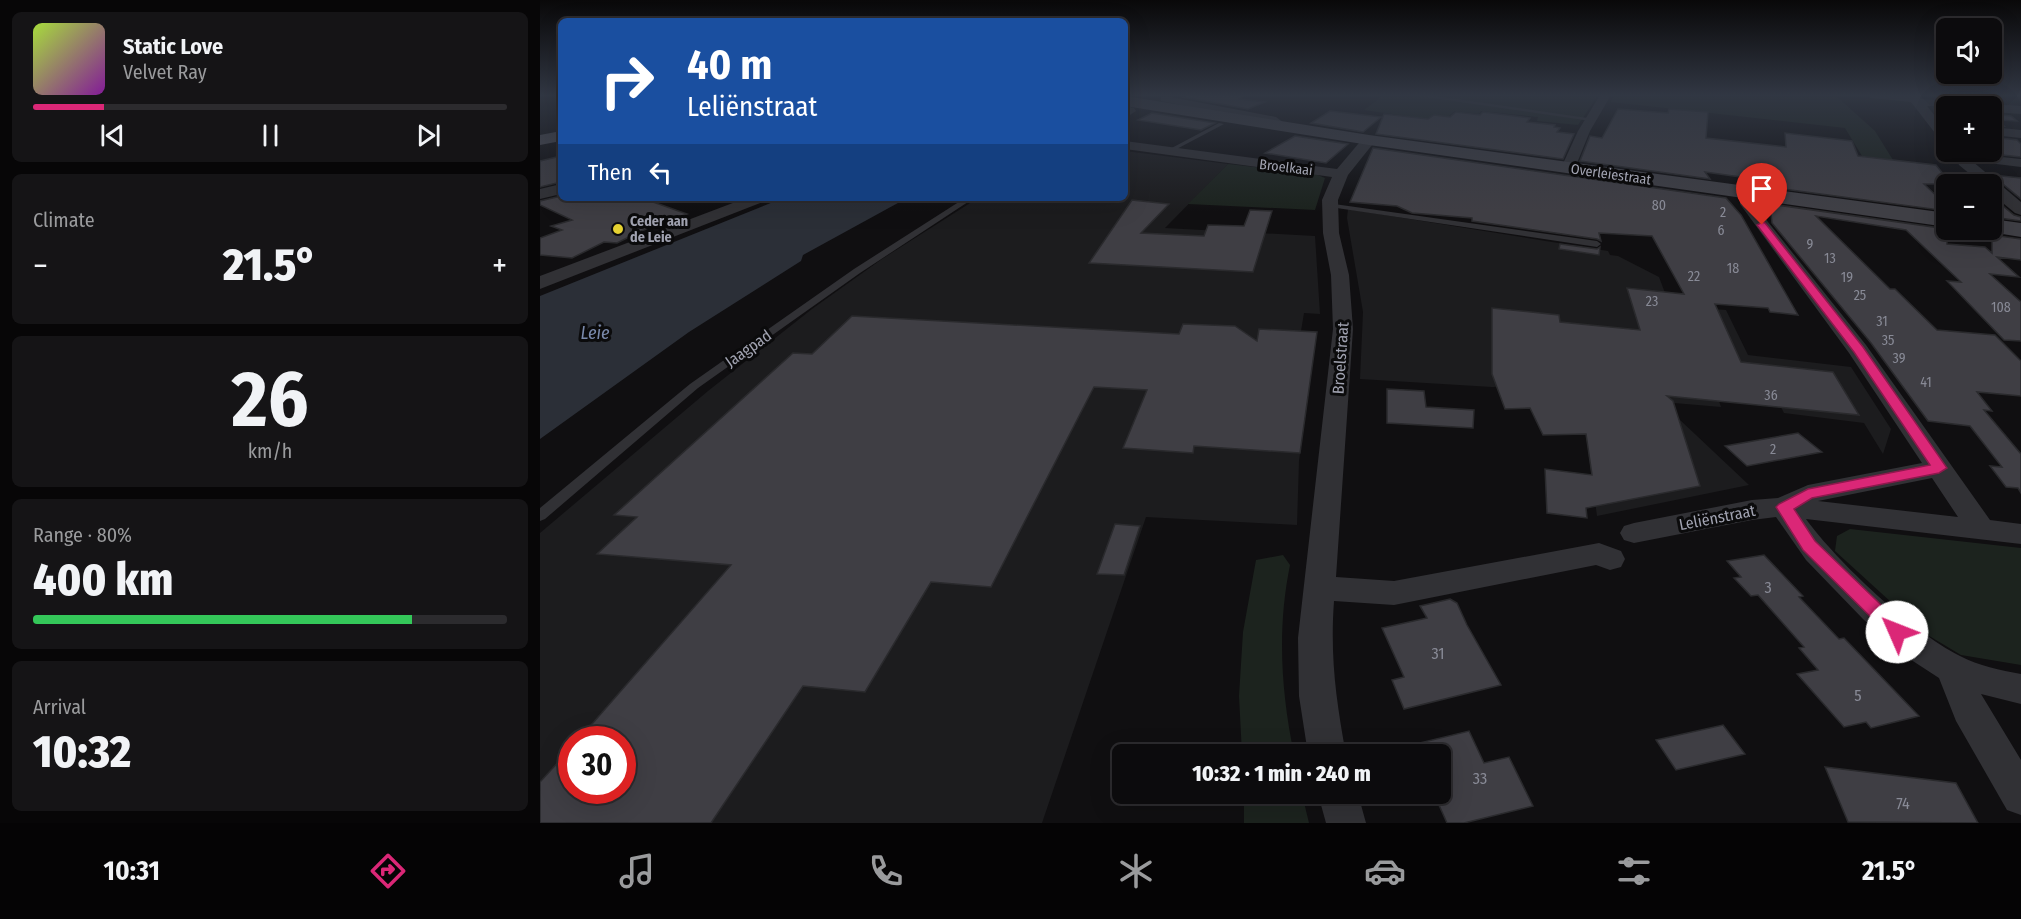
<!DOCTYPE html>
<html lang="en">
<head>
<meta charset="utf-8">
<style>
	:root { --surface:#0c0b0d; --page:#151416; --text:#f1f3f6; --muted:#9a9b9d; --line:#2c2b2e; --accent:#db2777 }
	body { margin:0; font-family:"Fira Sans Condensed",sans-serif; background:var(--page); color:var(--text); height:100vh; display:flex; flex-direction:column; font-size:22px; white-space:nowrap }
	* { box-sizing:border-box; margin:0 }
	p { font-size:20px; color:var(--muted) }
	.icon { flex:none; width:33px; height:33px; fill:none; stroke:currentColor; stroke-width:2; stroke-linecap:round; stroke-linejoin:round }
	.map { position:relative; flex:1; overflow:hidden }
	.panel { display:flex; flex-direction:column; gap:12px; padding:12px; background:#070607; width:540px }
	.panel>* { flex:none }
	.hud { position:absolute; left:18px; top:18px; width:570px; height:183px; border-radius:9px; box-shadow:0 6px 24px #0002,0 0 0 2px var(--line); background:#1a4fa0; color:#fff; overflow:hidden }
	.fabs { position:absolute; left:1396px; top:18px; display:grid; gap:12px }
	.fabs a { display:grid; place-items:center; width:66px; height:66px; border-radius:9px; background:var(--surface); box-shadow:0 6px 24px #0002,0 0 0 2px var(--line); font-size:30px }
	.speed { position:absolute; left:18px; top:726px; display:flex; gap:12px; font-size:30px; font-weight:700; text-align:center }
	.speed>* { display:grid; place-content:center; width:78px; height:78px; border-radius:50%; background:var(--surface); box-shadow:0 6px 24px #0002,0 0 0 2px var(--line); line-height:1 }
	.speed .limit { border:9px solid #d22; background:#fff; color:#111 }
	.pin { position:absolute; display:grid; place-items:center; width:51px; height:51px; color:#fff; margin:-62px -26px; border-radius:50% 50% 50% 0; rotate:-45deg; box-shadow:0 0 6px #0007 }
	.pin .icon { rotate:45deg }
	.me { position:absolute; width:66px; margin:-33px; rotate:314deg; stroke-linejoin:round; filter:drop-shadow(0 0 4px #0008) }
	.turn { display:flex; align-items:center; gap:21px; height:126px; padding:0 30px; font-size:27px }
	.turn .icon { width:78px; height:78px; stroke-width:2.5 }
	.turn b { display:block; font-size:42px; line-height:51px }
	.then { display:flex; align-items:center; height:57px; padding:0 30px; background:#0003; gap:12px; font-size:22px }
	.big { font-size:45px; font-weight:800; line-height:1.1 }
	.panel .widget { flex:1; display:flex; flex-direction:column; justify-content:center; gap:9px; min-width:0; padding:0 21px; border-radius:9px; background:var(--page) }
	.panel .dial { align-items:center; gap:0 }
	.dial b { font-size:78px; line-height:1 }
	.song { display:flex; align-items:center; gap:18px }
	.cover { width:72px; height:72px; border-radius:9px; background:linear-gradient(135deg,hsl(80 70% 55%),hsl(290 70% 35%)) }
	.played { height:6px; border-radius:3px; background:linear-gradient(90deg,var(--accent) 15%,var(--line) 15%) }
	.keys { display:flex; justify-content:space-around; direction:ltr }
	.heat { display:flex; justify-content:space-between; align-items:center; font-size:33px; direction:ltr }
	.charge { height:9px; border-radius:4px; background:linear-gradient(90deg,#34c759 80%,var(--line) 0) }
	.trip { position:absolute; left:572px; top:744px; width:339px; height:60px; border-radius:9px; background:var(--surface); box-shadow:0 6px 24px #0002,0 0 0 2px var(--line); font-weight:800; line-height:60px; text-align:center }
	.tab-bar { display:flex; height:96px; justify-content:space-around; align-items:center; background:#050405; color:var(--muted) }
	.tab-bar .icon { width:42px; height:42px }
	.tab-bar .active { color:var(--accent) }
	.tab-bar b { font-size:27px; color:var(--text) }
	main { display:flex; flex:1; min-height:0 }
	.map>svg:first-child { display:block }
	.built { fill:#1c1c1e; fill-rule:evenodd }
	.green { fill:#1c231e }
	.water { fill:#2b2f37 }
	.building { fill:#3f3e44; stroke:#2a2a2d; stroke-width:1.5 }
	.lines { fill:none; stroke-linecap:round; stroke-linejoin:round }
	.lane { fill:#313135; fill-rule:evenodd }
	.street { fill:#313135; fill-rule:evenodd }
	.secondary { fill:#3f3f45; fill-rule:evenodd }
	.primary { fill:#4d4d54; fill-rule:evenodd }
	.route { fill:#db2777; stroke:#8e194d; stroke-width:1.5 }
	.poi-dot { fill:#e6d232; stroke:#0b0b0c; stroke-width:2 }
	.labels { text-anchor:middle; stroke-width:6; stroke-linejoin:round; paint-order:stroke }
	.far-street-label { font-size:14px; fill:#a1a3b1; stroke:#0b0b0c }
	.number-label { font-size:14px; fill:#888a96 }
	.far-poi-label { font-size:14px; font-weight:bold; fill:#a1a3b1; stroke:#0b0b0c; text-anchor:start }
	.street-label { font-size:16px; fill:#a1a3b1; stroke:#0b0b0c }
	.near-number-label { font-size:16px; fill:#888a96 }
	.water-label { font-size:18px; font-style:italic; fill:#7989ab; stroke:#0b0b0c }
</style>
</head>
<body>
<main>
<section class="panel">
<div class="widget">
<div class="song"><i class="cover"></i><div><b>Static Love</b><p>Velvet Ray</p></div></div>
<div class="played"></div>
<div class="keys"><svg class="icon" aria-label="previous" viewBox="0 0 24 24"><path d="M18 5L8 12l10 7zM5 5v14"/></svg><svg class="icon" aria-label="pause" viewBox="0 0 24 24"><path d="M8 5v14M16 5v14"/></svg><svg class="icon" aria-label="next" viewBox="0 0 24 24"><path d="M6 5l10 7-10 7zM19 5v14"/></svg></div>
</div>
<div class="widget"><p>Climate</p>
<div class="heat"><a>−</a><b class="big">21.5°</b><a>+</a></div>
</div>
<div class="widget dial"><b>26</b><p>km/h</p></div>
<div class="widget"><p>Range · 80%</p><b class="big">400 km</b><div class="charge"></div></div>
<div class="widget"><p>Arrival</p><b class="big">10:32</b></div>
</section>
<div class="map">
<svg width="1481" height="823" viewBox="0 0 1481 823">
	<rect width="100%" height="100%" fill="#100f11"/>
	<!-- built -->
	<path class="built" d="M585,151L688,164L625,228L775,236L780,314L764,313L761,331L776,339L759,461L757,525L606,517L502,823H0V533L168,391L272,309L342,259L438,198H585ZM32,740H82V790H32Z
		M808,209L1068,251L1070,255L1078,256L1119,277L1130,306L1186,310L1208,355L1311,367L1351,429L1343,454L1324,423L1244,413L1241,407L1179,401L1181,407L1134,403L1139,419L1209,485L1057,516L1039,385L952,387L820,379L823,312L807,218Z"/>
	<!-- green -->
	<path class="green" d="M833,95H1043L1057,97L1038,125L997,121L998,117L941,111L939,114L915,111L908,117L899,116L894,120L824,110L841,97Z
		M1074,95H1295L1335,131L1353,160L1322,156L1305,128L1071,102Z
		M688,164L775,174L785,178L775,210L648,204Z
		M1310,529L1481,548V665L1421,655L1386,634L1295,551L1297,536Z
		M743,555L750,565C737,629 741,691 754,754H702L699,696L703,632L716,560Z
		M704,794H762L769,823H704Z"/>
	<!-- water -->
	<path class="water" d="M243,198H367L263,255L261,261L149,332L0,439V296Z"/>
	<!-- building -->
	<path class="building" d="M646,95H704L699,99L725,102L708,109L643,97Z
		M1418,95H1451L1458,102H1451L1442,106L1434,101L1397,97L1421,99Z
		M1078,109L1128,113L1129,109L1168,112L1166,138L1246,147L1245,133L1312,141L1318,156L1396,165L1411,184H1384L1407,206V211L1229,187V181L1165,172L1170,179L1040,161L1050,136L1062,138Z
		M790,111L841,117L823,132L771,123Z
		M916,112L940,115L943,112L990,118L987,122L1015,125L1014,127L1020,128L1017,132L1034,134L1023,159L836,134L844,114L888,119L894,115L910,117Z
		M612,113L675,123L661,130L598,120Z
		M1452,114L1471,116L1477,121L1457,120L1464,126L1452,125Z
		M755,136L808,144L786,163L725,153Z
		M1452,137L1477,140L1481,144V157L1444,153L1443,152H1452Z
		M833,148L1186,198L1201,215L1258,315L1230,312L1228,308L1175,304L1201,362L1293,372L1319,415L1127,396L1133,401L1160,486L1046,508L1047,518L1007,513L1005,469L1052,475L1046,434L1003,435L990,408L965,409L952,374V308L1019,315L1020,322L1100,330L1087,288L1144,294L1112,236L1059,233L1061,241L1057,239L932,221V218L872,213L857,206L810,202Z
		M21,156V182L0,187V161Z
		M1452,175L1481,178V199Z
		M21,196L102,198L147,214L101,231L77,243L64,242L32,258L0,255V238L22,230L11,226L32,220L0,205V201Z
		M1452,197L1474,215L1481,217V221L1452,217Z
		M592,200L629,204L601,233L664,236L668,225L704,226L710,210L732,211L713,272L549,263Z
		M1230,204L1407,229V244L1445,247L1452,253V235L1481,239V260L1457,257L1479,277L1450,274L1481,302V341L1464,340L1407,281L1421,282L1366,230L1276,216L1350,289H1355L1397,330L1455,335L1481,361V396L1437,392L1452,411L1444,410L1481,454V493L1478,488L1466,487L1450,466L1462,467L1430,426L1388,421L1331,343L1232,223Z
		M1020,244L1057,249L1060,247L1059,255L1019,249Z
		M312,316L639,334L643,324L695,326L717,341L719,329L777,332L760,453L654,446L653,453L583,448L607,390L554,387L451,587L391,582L325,692L263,686L171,823H0V782L32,747V790H82V740H38L191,565L57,554L97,517L74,515L253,353L272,354Z
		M847,389L884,391L886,407L934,410L933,428L847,423Z
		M1258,433L1282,452L1207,466L1185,446Z
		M575,524L600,526L584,575L557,574Z
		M1224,555L1263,596L1259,597L1299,639L1304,638L1379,716L1331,728L1326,722L1304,727L1257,674L1278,670L1259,648L1264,647L1218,595L1211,596L1194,578L1201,577L1187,561Z
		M910,599L917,603L927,625L961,685L864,709L852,680L864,677L842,628L887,618L880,606Z
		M1183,725L1205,754L1136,770L1116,740Z
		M929,731L944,763L969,757L993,806L924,823H907L894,794H900V754H864L863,747Z
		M1285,767L1416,783L1438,823L1308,822Z"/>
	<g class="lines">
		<!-- lane -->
		<path class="lane" d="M871,95H889L1054,119L1051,121Z
			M679,123L684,124L631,152L626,151Z
			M425,198H434L320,273L158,388L5,519L0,521V508L150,384L314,269Z
			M787,203L1057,241L1061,244L1057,247L790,207L786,205Z"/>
		<!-- street -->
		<path class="street" d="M1060,95H1071L1050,131L1035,168L1028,172L1023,171L1021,168L1038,131Z
			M1326,95H1378L1381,99L1434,103L1440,106H1387L1407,131V143L1402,142L1371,102L1331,98Z
			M625,96L736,117L744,123L734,129L730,128L729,123L621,101V97Z
			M1452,104L1481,106V114L1452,112V106H1447Z
			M585,106L594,108L596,111L590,115L585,114Z
			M1452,127L1481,130V138L1452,135Z
			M829,136L836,140L808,175L798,200L799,233L809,275L813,329L796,577L854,581L1059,543L1081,551L1085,559L1081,567L1070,570L1056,565L854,605L794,601C790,656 796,700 806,754H768L759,696L758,638L793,329L791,275L783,233L782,200L792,177L585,149V141L797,169L824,137Z
			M1412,152L1481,159V167L1432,161L1481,202V215L1475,213L1452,194V184H1442L1419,165Z
			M21,184V194L0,199V189Z
			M1208,187L1216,192V204L1228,222L1326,345L1450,520L1481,524V544L1266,519C1298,563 1371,631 1420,656C1439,666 1460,670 1481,674V704L1441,694L1481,760V815L1467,810L1416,721L1399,678L1359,652L1323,619L1266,560L1236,517L1212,520L1094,543L1084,540L1080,533L1084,526L1094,523L1212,500L1238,498L1268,485L1382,463L1309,353L1200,204V192ZM1392,478L1418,517L1278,501Z
			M206,198H228L225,201L0,289V276Z
			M778,794H818L826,823H786Z"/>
		<!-- secondary -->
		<path class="secondary" d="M585,96L829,135L1407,213V227L829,145L585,106Z
			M1452,219L1481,223V237L1444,231L1452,230Z"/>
		<!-- primary -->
		<path class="primary" d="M21,131V141L0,145V135Z"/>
	</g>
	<!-- sky -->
	<linearGradient id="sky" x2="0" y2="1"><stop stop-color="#090809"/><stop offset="0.45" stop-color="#313743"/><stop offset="1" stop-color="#313743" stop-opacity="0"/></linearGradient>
	<rect width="1481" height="211" fill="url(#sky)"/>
	<!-- route -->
	<path class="route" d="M1222,222L1225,223L1323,347L1407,468L1399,473L1272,498L1254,509L1275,541L1364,627L1367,632L1364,637L1357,640L1351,637L1263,550L1236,507L1239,504L1268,489L1390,465L1314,352L1217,225Z"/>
	<!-- markers -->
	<circle class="poi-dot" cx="78" cy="229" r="6"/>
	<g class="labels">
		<!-- far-street labels -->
		<g class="far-street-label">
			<text transform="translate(746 167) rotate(7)" y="5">Broelkaai</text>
			<text transform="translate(1071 174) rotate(8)" y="5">Overleiestraat</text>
		</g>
		<!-- number labels -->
		<g class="number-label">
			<text x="1119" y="210">80</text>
			<text x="1183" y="217">2</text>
			<text x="1181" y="235">6</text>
			<text x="1270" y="249">9</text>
			<text x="1290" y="263">13</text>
			<text x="1193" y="273">18</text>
			<text x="1154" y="281">22</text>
			<text x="1307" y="282">19</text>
			<text x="1320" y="300">25</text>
			<text x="1112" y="306">23</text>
			<text x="1461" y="312">108</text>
			<text x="1342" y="326">31</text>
			<text x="1348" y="345">35</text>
			<text x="1359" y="363">39</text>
			<text x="1386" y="387">41</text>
			<text x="1231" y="400">36</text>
			<text x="1233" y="454">2</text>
		</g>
		<!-- far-poi labels -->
		<g class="far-poi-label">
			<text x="90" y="226">Ceder aan<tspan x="90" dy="16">de Leie</tspan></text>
		</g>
		<!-- street labels -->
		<g class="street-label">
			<text transform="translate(208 348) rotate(-35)" y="6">Jaagpad</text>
			<text transform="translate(800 358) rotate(-86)" y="6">Broelstraat</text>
			<text transform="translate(1177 517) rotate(-11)" y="6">Leliënstraat</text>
		</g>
		<!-- near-number labels -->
		<g class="near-number-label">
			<text x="1228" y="593">3</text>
			<text x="898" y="659">31</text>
			<text x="1318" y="701">5</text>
			<text x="940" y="784">33</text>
			<text x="1363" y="809">74</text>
		</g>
		<!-- water labels -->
		<g class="water-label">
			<text x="55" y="339">Leie</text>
		</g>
	</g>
</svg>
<div class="fabs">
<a><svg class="icon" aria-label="sound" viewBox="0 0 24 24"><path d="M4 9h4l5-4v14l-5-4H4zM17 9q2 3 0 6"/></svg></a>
<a>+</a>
<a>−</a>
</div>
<div class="speed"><div class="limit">30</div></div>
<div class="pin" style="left:1222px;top:225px;background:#d93025"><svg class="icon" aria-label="arrive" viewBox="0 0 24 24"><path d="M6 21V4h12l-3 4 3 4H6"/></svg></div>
<svg class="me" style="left:1357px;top:632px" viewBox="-20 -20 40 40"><circle r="19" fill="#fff"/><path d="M0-13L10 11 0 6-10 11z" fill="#db2777"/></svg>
<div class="trip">10:32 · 1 min · 240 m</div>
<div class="hud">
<div class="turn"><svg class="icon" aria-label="right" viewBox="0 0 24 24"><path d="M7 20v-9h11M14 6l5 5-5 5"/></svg><div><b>40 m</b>Leliënstraat</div></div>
<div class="then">Then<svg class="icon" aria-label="left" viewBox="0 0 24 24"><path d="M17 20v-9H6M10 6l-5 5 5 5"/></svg></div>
</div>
</div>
</main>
<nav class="tab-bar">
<b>10:31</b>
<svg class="icon active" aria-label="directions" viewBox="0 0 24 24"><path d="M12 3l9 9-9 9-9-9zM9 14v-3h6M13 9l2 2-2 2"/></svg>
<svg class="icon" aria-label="music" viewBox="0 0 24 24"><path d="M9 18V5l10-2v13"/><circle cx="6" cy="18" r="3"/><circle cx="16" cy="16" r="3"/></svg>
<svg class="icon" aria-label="phone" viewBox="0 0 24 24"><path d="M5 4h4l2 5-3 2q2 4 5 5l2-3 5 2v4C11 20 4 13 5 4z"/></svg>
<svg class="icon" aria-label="climate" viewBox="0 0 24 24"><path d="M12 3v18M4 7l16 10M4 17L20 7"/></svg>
<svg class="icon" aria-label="car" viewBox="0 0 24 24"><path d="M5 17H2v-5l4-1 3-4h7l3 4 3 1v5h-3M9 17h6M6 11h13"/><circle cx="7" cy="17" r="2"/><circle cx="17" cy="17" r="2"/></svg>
<svg class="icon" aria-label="filters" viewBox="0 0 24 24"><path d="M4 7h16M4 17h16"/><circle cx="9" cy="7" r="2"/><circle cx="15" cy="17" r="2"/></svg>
<b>21.5°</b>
</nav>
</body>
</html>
